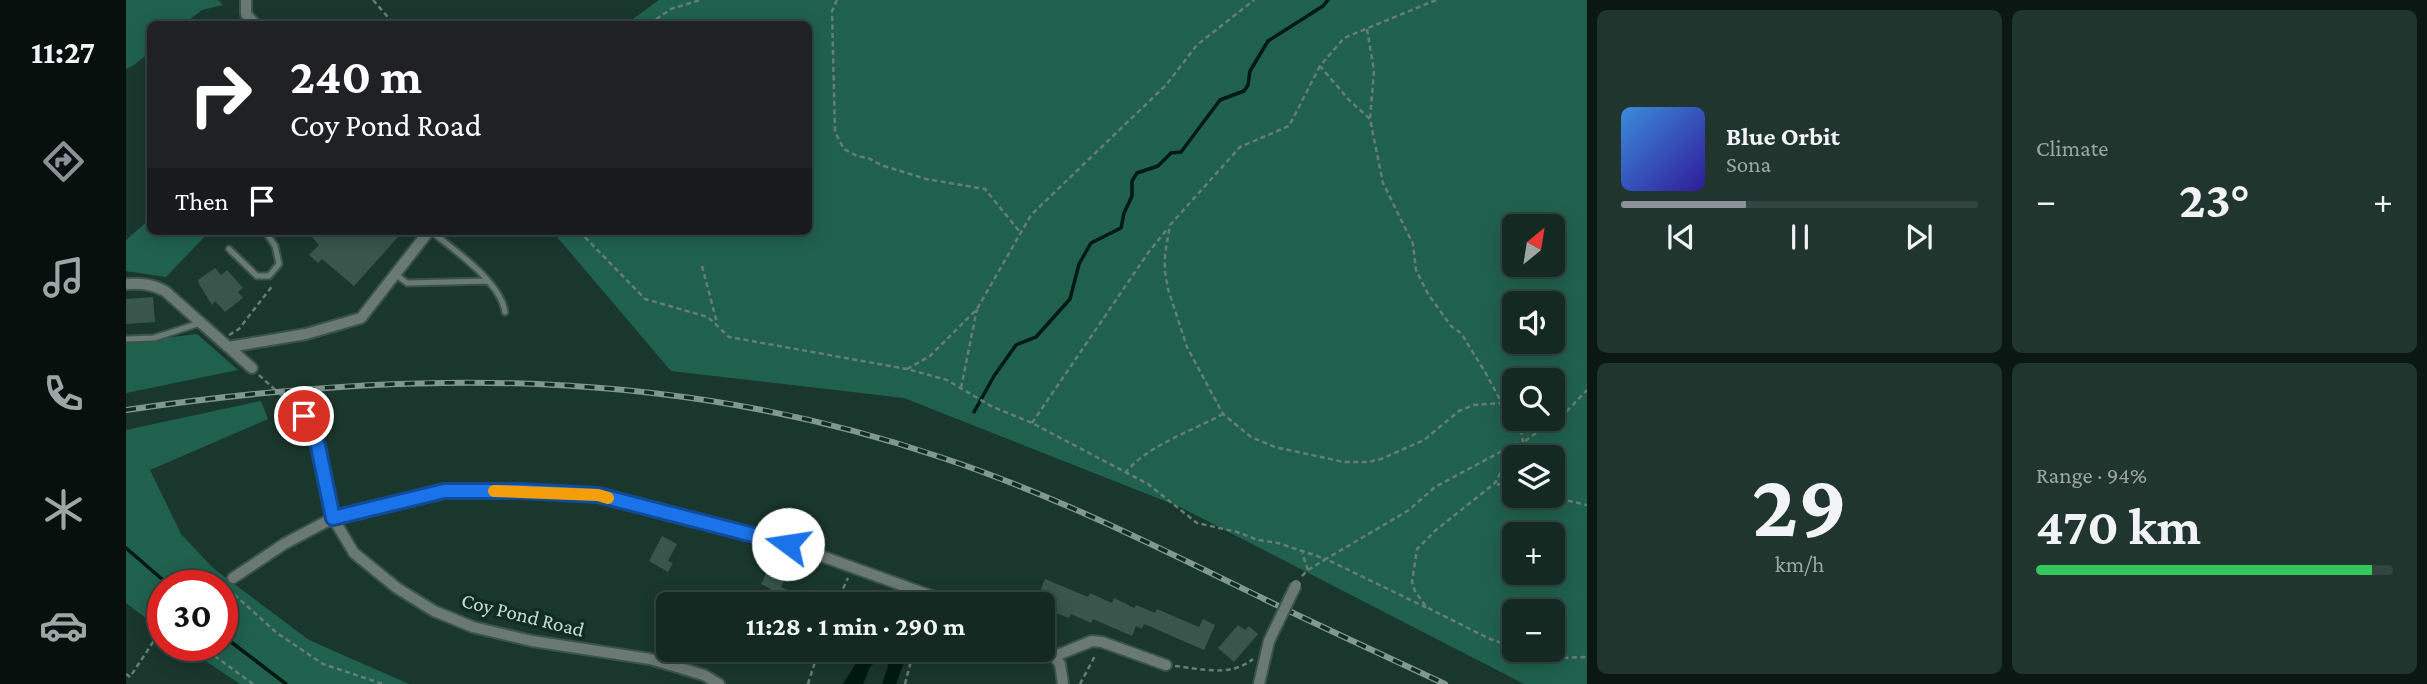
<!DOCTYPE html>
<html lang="en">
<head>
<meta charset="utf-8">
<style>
	:root { --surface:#142922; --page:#21352f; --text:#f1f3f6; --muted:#9da6a5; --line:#334540; --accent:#8c9099 }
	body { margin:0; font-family:"Crimson Pro",serif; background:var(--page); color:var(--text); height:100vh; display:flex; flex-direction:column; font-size:26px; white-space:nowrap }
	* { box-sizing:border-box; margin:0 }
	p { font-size:23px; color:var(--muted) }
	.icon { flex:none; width:38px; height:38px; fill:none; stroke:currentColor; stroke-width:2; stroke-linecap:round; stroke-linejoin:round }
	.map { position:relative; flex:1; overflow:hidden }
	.drawer { display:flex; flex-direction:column; gap:10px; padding:10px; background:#0b1713; width:840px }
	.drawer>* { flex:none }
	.top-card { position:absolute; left:21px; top:21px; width:665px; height:214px; border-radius:10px; box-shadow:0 4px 18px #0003,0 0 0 2px var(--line); background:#202124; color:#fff; overflow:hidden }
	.needle { width:46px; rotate:30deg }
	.fabs { position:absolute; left:1376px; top:214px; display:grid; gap:14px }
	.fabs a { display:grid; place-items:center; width:63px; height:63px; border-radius:10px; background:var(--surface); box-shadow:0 4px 18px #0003,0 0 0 2px var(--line); font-size:35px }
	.speed { position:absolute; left:21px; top:570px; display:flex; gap:14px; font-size:35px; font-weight:700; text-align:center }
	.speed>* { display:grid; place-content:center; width:91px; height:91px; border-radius:50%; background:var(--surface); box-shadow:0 4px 18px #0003,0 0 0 2px var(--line); line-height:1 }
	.speed .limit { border:10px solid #d22; background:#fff; color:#111 }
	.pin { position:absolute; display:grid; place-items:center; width:60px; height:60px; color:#fff; margin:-30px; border:4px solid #fff; border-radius:50%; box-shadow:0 2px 7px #0007 }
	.me { position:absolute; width:77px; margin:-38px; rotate:284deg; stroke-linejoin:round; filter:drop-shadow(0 0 5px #0008) }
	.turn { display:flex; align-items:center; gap:24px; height:147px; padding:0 28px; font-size:32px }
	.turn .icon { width:91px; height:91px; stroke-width:2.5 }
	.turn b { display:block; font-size:49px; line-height:60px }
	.then { display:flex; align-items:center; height:66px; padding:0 28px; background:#0003; gap:14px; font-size:26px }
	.big { font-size:52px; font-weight:700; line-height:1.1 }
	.drawer .widget { flex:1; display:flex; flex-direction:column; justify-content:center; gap:10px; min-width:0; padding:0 24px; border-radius:10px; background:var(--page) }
	.drawer .dial { align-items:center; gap:0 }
	.dial b { font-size:91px; line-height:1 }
	.song { display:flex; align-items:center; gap:21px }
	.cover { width:84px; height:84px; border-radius:10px; background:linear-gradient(135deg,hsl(210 70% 55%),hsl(250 70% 35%)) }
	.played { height:7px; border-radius:4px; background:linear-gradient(90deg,var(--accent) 35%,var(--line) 35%) }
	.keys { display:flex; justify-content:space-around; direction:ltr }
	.heat { display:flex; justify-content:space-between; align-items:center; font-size:38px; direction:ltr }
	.charge { height:10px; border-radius:5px; background:linear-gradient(90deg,#34c759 94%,var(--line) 0) }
	.drawer .tiles { flex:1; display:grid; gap:10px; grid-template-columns:repeat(2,1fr) }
	.trip { position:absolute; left:530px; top:592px; width:399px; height:70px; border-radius:10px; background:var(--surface); box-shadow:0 4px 18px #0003,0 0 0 2px var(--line); font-weight:700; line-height:70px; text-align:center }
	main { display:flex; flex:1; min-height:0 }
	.tabs { display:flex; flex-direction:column; width:126px; justify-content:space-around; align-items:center; background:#08100e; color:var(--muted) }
	.tabs .icon { width:49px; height:49px }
	.tabs .on { color:var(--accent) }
	.tabs b { font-size:32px; color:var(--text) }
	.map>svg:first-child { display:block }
	.green { fill:#20614e; fill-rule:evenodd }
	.water { fill:#001911 }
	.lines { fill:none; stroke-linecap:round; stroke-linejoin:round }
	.stream { stroke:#001911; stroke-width:3.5 }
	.building { fill:#38564b }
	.lane-casing { stroke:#3a544b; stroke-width:9 }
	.street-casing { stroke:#3a544b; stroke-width:14 }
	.path { stroke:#667d75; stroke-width:2.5; stroke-dasharray:5 3.5; stroke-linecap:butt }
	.lane { stroke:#6b7974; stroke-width:5 }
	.street { stroke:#6b7974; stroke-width:10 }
	.rail-casing { stroke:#829790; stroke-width:6 }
	.rail { stroke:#0f2d23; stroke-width:3.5; stroke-dasharray:10; stroke-linecap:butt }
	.street-bridge-casing { stroke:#3a544b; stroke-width:14; stroke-linecap:butt }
	.street-bridge { stroke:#6b7974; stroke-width:10 }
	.route-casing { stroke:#114b97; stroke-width:18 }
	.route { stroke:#1a73e8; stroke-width:12 }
	.slow { stroke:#f59e0b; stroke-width:12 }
	.labels { text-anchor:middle; stroke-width:7; stroke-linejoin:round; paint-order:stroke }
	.street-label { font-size:21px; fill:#c9d9d3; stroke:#0f2d23 }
</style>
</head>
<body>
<main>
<nav class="tabs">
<b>11:27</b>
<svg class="icon on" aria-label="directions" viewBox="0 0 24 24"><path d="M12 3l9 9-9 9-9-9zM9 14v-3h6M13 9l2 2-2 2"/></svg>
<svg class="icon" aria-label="music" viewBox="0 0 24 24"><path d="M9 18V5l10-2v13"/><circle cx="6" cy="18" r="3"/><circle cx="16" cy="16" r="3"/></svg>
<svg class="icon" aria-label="phone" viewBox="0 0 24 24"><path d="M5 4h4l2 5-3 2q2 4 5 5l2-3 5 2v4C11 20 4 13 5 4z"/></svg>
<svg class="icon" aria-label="climate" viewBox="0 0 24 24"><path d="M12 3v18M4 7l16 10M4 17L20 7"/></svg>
<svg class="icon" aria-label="car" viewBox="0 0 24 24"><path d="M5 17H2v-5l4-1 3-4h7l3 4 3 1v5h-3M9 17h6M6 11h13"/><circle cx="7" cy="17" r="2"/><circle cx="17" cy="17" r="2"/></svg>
</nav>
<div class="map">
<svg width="1461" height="684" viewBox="0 0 1461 684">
	<rect width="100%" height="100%" fill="#1a372d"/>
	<!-- green -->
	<path class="green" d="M0,0H92L97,5L76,10L58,24H24V52L8,65L0,69Z
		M533,0H1461V684H1398L1054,507L778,398L545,371L426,231H682V24H500ZM1388,226H1426V264H1388ZM1388,303H1426V341H1388ZM1388,380H1426V418H1388ZM1388,457H1426V495H1388ZM1388,534H1426V572H1388ZM1388,611H1426V649H1388Z
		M24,219V231H84L40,277L0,271V240Z
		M71,334L112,370L0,393V343Z
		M135,401L142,419L24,470L55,534L87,568L183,640L283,684H114L57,646H96V586H37V631L0,603V430Z"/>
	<!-- water -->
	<path class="water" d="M739,649H770L778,662L770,684H756L762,666L759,658L754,657L744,667L737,684H717Z"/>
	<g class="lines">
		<!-- stream -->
		<path class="stream" d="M848,412L868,376L890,345L910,337L944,299L953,264L965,243L995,228L998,213L1006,196V181L1011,173L1032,166L1045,153L1055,152L1094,100L1118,91L1122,85L1124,71L1142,41L1197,6L1202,0
			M0,548L44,586
			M96,635L160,684"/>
	</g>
	<!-- building -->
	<path class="building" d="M181,231H267L273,236L228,286L196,259L192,263L183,255L193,245Z
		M89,268L95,275L101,270L117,288L112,292L117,298L99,312L89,301L86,305L73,284L72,280Z
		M27,297L29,322L0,324V299Z
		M536,536L551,544L542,561L547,563L542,572L523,561Z
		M646,562L663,571L655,587L661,590L654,603L641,597L645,589L635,584Z
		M919,579L962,597L964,593L986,603L988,598L1008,608L1010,605L1029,613L1031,609L1073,627L1077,619L1089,625L1078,650L1018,624L1016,629L1010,626L1006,636L967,619L965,623L945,614L943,618L917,608V604H909Z
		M1112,625L1119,630L1123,626L1132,634L1108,662L1092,648Z"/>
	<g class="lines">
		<defs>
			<path id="lane" d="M305,231C329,251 374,281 379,312
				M103,249L131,276H143L153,264L149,246L139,231
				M269,274L281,283L362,281
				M0,339L28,338L74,323"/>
			<path id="street" d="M120,0V14L129,24
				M0,284C15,283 25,284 39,291L126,368
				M103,347L180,334L235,318L303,231
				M178,416L192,446L207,518L228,553L271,588L308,611L347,627L406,641L524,659L578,675L593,684
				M107,578L158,544L207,518L318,491H395L472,495L662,544L828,604
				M917,642L934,664L937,684
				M929,656L966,641L976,642L1040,665
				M1133,684L1143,641"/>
		</defs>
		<!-- lane casing -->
		<use href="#lane" class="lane-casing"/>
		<!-- street casing -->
		<use href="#street" class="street-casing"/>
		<!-- path -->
		<path class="path" d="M247,0L268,24
			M711,0L706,11L709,132L718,149L731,156L742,158L755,165L800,179L859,189L894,232
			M1310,0L1218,38L1194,66L1223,100L1244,119L1257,183L1287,244L1290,270L1302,294L1325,326L1335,333L1359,372L1376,403L1395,430L1397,442
			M523,24L545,9L574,0
			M1241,29L1248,71L1244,119
			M1194,66L1163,126L1114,147L1044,225L1039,254V272L1042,289L1061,347L1097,414L1125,437L1149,447L1218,462H1242L1255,459L1298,440L1333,411L1347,405L1376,403
			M453,231L519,299L582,317L603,337L781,369L821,380L865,406L906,423L1022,484L1071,523L1111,532L1132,540L1152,543L1200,559L1283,510L1309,487L1391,443
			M576,266L591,323
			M103,335L113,329L147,285
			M781,369L804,356L851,309L905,215L1040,85L1071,45L1128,0
			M133,375L169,408
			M835,388L851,309
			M906,423L1022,253L1042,228
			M1399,441L1441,411L1461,390
			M999,473C1022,445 1066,431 1097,414
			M1371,484L1388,488
			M1417,495L1461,505
			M1182,570L1200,559L1301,608L1289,591L1286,582L1291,549L1310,530L1369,483L1390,445
			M1176,576L1182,570L1176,553
			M102,589L151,633L197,664L257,684
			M764,594L767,604
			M710,604L722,578
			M1302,608L1364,639L1388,647
			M75,646L127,684
			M1396,649L1434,658L1461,657
			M1049,666C1076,669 1105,677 1127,659
			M0,674L4,677L37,627
			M682,684L693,649
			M779,684L785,661L782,649
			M954,684L970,654"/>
		<!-- lane -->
		<use href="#lane" class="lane"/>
		<!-- street -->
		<use href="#street" class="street"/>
		<defs>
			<path id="rail" d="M0,410C279,369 545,366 814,457C926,494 1032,547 1138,599C1198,628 1259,656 1319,684"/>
		</defs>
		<!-- rail casing -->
		<use href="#rail" class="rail-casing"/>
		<!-- rail -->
		<use href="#rail" class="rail"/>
		<defs>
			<path id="street-bridge" d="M1143,641L1170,585"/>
		</defs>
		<!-- street-bridge casing -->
		<use href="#street-bridge" class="street-bridge-casing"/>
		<!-- street-bridge -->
		<use href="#street-bridge" class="street-bridge"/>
	</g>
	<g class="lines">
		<defs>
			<path id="route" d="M178,416L192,446L207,518L318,491H395L472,495L662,544"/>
		</defs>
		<!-- route casing -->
		<use href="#route" class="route-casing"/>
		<!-- route -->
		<use href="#route" class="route"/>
		<!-- slow -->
		<path class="slow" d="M368,491L472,495L482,498"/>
	</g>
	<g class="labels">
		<!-- street labels -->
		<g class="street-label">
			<text transform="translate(397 615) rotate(14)" y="7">Coy Pond Road</text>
		</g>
	</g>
</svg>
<div class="fabs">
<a><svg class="needle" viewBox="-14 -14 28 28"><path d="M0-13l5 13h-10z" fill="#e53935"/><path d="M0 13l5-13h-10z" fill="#9da6a5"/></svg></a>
<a><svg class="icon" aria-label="sound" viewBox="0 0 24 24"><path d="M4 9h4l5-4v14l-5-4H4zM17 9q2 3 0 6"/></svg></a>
<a><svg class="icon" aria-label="search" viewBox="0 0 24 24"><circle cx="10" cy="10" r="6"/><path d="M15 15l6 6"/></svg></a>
<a><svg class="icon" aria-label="layers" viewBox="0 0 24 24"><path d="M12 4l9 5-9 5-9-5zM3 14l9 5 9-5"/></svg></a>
<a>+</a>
<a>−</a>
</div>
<div class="speed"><div class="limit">30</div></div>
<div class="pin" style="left:178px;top:416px;background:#d93025"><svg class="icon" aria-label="arrive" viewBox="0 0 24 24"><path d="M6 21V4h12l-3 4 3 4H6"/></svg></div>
<svg class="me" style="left:662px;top:544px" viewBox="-20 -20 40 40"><circle r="19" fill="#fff"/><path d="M0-13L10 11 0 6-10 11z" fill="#1a73e8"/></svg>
<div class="trip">11:28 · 1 min · 290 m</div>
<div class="top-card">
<div class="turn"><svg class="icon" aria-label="right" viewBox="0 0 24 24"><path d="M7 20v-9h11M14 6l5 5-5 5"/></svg><div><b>240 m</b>Coy Pond Road</div></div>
<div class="then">Then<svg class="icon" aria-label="arrive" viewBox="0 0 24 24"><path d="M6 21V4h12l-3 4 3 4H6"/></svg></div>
</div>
</div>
<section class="drawer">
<div class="tiles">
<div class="widget">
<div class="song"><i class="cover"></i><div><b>Blue Orbit</b><p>Sona</p></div></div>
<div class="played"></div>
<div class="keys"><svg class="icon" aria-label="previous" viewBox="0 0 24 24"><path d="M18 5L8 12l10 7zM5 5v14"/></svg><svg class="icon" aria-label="pause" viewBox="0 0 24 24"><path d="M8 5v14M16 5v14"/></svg><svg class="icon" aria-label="next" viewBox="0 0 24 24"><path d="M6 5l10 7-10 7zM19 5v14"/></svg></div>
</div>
<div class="widget"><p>Climate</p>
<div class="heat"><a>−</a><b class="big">23°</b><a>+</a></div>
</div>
<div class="widget dial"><b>29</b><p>km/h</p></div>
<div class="widget"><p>Range · 94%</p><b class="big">470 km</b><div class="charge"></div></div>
</div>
</section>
</main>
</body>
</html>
